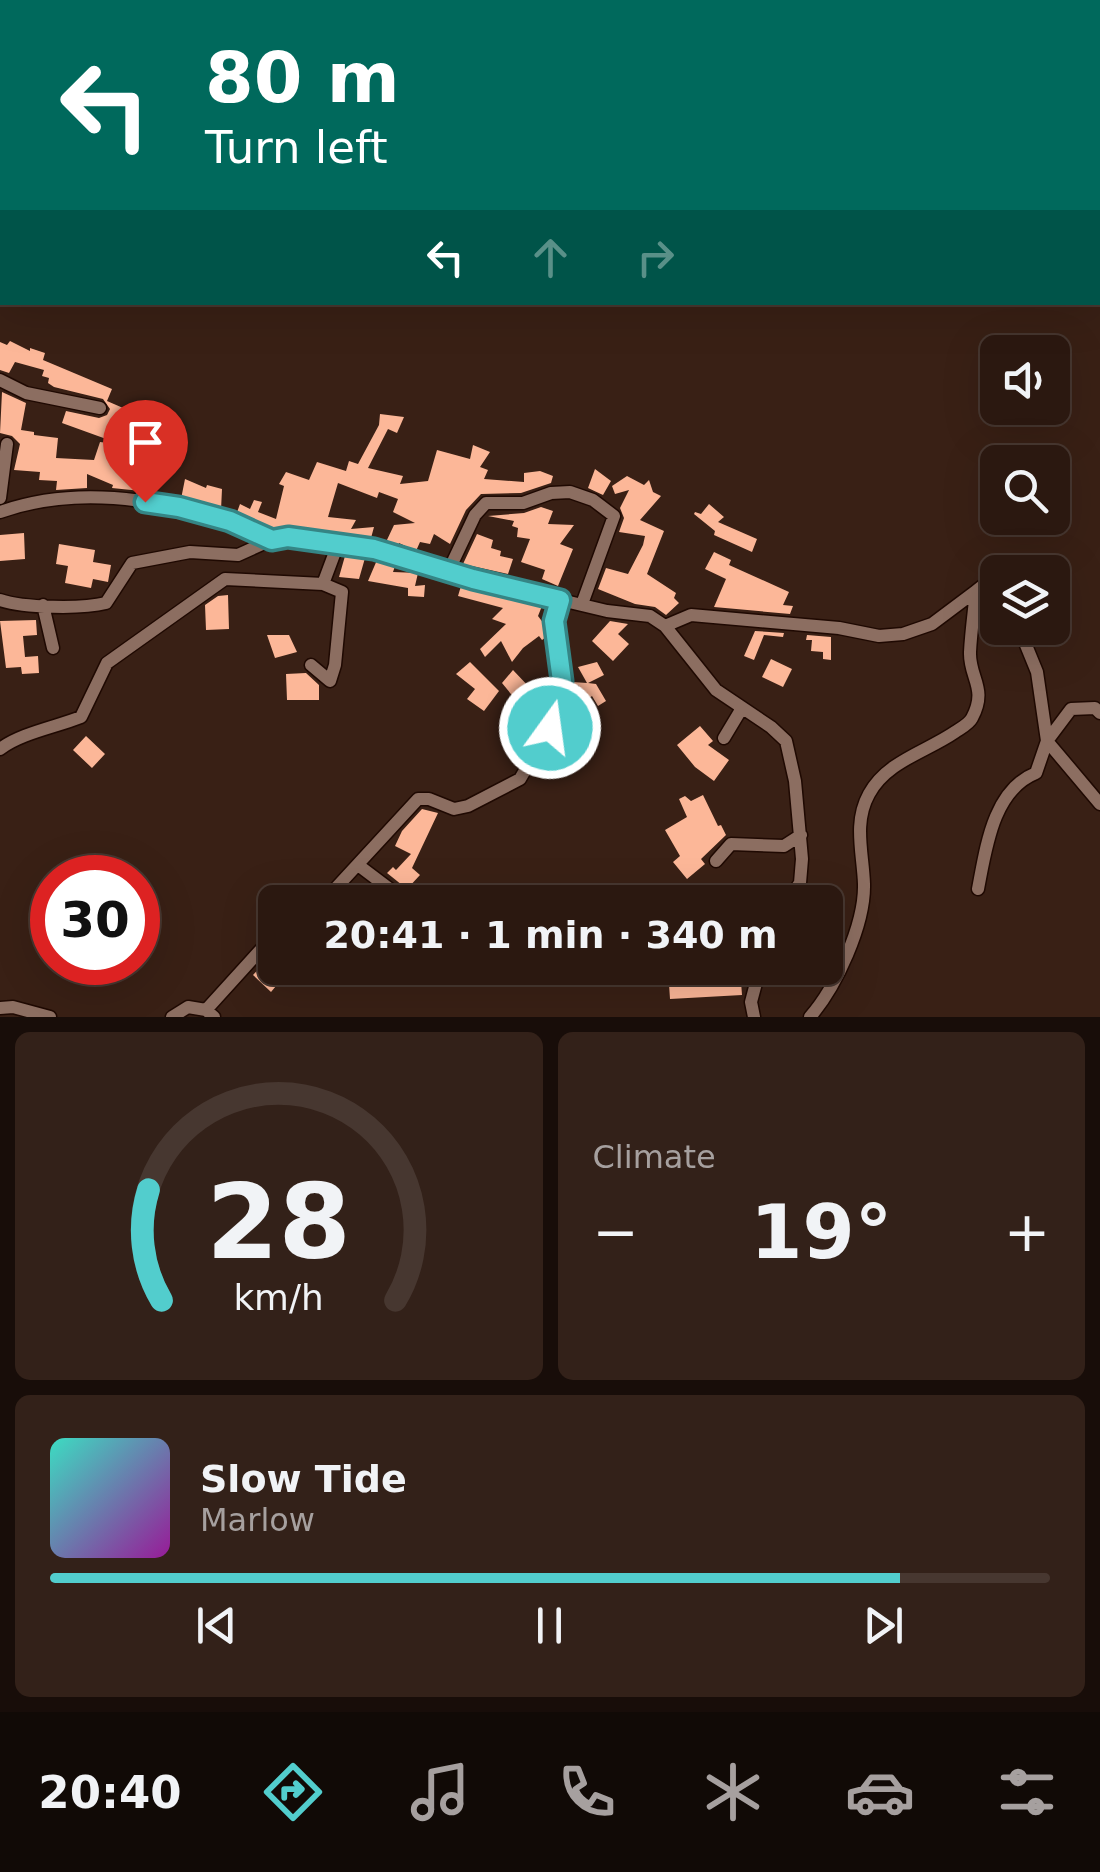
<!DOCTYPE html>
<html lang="en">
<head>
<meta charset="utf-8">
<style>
	:root { --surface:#2b1810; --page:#332119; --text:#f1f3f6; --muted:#a6a09f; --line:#473730; --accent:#52cdcd }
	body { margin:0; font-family:"DejaVu Sans",sans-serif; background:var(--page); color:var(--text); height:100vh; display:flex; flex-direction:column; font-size:38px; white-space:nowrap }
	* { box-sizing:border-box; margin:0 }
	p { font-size:32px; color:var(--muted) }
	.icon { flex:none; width:55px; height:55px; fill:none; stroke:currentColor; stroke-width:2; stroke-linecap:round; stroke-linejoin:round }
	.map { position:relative; height:1017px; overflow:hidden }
	.panel { display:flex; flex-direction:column; gap:15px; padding:15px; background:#180d09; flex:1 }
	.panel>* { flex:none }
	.top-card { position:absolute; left:0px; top:0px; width:1100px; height:305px; box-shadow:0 10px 40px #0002,0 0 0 2px var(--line); background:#00695c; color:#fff; overflow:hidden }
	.tools { position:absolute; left:980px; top:335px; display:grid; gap:20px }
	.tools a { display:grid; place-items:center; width:90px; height:90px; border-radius:15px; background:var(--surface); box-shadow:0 10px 40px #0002,0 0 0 2px var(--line); font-size:50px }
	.speed { position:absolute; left:30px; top:855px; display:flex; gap:20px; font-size:50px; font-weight:700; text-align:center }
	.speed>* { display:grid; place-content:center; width:130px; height:130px; border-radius:50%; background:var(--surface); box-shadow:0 10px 40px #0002,0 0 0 2px var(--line); line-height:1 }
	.speed .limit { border:15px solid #d22; background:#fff; color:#111 }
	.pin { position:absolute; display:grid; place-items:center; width:85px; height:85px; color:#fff; margin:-102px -42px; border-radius:50% 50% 50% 0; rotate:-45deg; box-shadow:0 0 10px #0007 }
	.pin .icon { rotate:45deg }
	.me { position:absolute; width:110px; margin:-55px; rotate:14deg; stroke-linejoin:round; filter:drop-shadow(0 0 8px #0008) }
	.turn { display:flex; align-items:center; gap:35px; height:210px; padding:0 40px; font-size:45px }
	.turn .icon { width:130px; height:130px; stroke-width:2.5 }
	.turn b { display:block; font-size:70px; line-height:85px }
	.lanes { display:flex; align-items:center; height:95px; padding:0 40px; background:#0003; justify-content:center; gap:50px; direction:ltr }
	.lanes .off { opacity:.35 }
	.big { font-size:75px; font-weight:700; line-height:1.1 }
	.panel .tile { flex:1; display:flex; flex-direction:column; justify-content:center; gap:15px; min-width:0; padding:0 35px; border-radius:15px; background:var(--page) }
	.panel .dial { align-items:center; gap:0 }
	.dial svg { height:260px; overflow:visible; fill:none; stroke:var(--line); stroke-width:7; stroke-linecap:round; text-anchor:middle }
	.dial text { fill:var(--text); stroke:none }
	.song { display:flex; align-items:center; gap:30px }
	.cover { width:120px; height:120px; border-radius:15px; background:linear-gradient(135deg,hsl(170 70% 55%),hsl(300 70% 35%)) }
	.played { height:10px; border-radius:5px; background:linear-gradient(90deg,var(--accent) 85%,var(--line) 85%) }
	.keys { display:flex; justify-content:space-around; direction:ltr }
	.heat { display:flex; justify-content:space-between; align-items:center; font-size:55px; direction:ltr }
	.panel .tiles { flex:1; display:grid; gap:15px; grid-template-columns:1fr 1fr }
	.tile:last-child { grid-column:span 2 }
	.trip { position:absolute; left:258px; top:885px; width:585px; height:100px; border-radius:15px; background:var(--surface); box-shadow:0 10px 40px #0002,0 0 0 2px var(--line); font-weight:700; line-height:100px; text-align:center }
	.menu { display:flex; height:160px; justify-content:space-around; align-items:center; background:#110a06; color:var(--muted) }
	.menu .icon { width:70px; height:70px }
	.menu .on { color:var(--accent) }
	.menu b { font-size:45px; color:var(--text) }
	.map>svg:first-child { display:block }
	.building { fill:#fcb798 }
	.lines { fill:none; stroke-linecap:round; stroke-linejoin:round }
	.street-casing { stroke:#1f0902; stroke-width:15 }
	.secondary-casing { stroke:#1f0902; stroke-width:20 }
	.street { stroke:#8c6e61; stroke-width:12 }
	.secondary { stroke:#9d705c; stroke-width:18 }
	.route-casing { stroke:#358585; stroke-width:25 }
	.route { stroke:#52cdcd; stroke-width:18 }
</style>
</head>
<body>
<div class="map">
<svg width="1100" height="1017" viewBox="0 0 1100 1017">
	<rect width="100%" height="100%" fill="#392015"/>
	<!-- building -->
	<path class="building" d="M10,341L30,351V348L45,353L43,360L112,389L107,401L130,411L118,438L127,441L120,459L144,469L145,465L166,469L165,479L146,475L141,491L112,488L113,485L87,474V488L56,490L57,481L39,480L40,472L14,470L20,444L12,436L0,433L2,392L26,403L21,430L34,432V435L58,438L56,458L94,460L100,442L108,443L109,440L62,423L66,411L99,418L107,415L110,409L103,399L54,387L48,383L49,378L42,376L44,370L15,362L9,373L0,370V342L7,345Z
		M380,414L404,417L397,433L388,429L368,468L403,476L400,484L428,481L437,450L470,459L473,445L490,452L480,467L488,470L484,479L524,482V473L540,471L553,476L551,483L521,493L481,494L466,510L450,544L434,534L430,544L420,542L416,551L399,543L398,546L386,542L394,525L415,523L393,512L398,499L379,492L377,498L338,483L328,517L356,520L351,529L374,527L371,538L288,527L276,529L236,515L240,504L250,509L254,500L262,502L258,512L276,519L284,486L279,484L286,472L309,480L317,462L346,471L349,461L358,464L379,425Z
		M595,469L611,481L603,495L588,488Z
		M627,476L644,485L649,480L653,492L661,496L640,520L664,531L647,574L676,593L674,598L679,603L666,615L655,607L635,604L598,589L606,568L628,574L643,545L645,536L619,532L624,518L620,508L629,490L615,494L612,486Z
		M185,479L206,488L207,485L222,489L221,510L181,499Z
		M709,504L724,517L718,522L757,539L752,552L714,535L715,531L694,514L695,512L701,514Z
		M541,507L553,511L548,524L574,525L560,544L573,549L558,586L542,579L545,570L521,562L530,539L517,537L518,528L512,526L514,521L488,516L524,513Z
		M24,533L25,559L0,561V535Z
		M477,534L493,540L491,548L501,551L500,556L513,559L508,574L463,564Z
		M59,544L95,550L93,562L111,565L108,582L93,579L91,588L65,583L68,566L56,564Z
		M714,552L731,560L729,565L789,592L783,605L793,606L790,614L714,607L726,579L705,569Z
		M345,556L365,558L359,579L339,577Z
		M377,560L395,566L393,572L418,573L415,586L425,585L424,597L408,596V588L368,581Z
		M461,586L542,606L538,616L544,624L546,637L542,640L539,636L523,648L512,662L501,641L485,657L480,649L506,624L492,619L503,608L458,596Z
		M228,595L229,629L206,630L205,605L218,596Z
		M36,620L37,635L23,636L25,657L38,656L39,673L22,674L21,667L6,668L0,621Z
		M610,621L628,624L618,634L629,644L613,661L592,641Z
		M755,631L784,633L783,637L764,635L754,660L744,656Z
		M267,635H289L297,652L275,658Z
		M807,635L831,637V660L823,659V652L811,651L812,640H806Z
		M771,659L792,669L783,687L762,677Z
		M470,662L499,691L484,711L467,699L475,689L456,674Z
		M597,662L604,675L588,683L596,684L606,701L598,706L592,696L587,700L578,685L572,714L566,713L572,682L587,683L578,667Z
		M513,670L531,689L515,699L502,683Z
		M306,673L319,685V700H287L286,674Z
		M542,698L547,707L541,722L531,734L518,721Z
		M700,726L713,741L708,745L729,760L714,781L695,767L677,745Z
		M86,736L105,754L92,768L73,750Z
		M703,795L718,826L721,825L726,835L701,859L705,864L687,879L673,862L680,856L665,830L687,817L679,799L685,796L691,801Z
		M422,809L438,813L412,868L420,875L407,889L387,873L393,867L396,870L411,854L395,846L402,831Z
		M263,964L281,980L271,992L253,975Z
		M740,968L742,995L670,999L668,969Z"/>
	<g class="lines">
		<defs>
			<path id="street" d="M0,380L26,393L100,408
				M0,498L7,444
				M0,512C88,481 189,503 271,540
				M448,572L475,515L486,503H523L551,493L570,492L593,500L614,516L582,604
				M0,600C23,608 82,609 106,603L132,563L190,552L238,555L271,540L287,537L374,549L473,579L607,611L650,616L665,626L716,690L771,727L786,741L795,781L802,859L800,883L787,902
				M43,605L53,648
				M665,626L691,615L839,628L879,636L903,634L932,624L976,591
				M1019,628L1037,672L1047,741L1100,804
				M311,665L330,681L335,665L342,592L323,584
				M724,738L742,708
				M0,749C21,733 56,727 81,717L107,663L225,579L323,584L338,544
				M716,861L731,844L784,846L801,835
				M358,865L407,902
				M978,889C986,848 993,790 1036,773L1047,741L1071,709L1095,708L1100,713
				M323,902L418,799H429L454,809L468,806L520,779L550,727L559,702L562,681L554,621L560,599
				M0,1008L13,1007L50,1017
				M206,1010L275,934
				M172,1017L188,1007L206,1010L214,1017
				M754,1017L751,1002L760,968
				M810,1017C836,987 865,925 864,884C863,853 853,823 869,794C887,761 926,752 955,732C961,728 969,724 972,718C988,688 969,678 970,652C971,632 974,611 976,591L990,580L998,587"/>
			<path id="secondary" d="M324,0L325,2
				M97,2L101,0
				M531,2L533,0
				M0,71L2,69"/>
		</defs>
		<!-- street casing -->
		<use href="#street" class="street-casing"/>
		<!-- secondary casing -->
		<use href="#secondary" class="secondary-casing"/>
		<!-- street -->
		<use href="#street" class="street"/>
		<!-- secondary -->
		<use href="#secondary" class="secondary"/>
	</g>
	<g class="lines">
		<defs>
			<path id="route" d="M145,502L179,507L230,521L272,540L288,537L374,549L473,579L560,600L554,621L562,681L550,728"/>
		</defs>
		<!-- route casing -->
		<use href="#route" class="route-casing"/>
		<!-- route -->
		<use href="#route" class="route"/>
	</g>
</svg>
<div class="tools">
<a><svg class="icon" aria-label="sound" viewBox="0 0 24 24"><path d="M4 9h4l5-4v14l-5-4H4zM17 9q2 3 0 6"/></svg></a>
<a><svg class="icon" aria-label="search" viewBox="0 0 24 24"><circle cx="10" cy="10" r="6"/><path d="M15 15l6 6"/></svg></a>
<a><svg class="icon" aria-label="layers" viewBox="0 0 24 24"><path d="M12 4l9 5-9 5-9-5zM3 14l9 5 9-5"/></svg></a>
</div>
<div class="speed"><div class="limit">30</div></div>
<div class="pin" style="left:145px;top:502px;background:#d93025"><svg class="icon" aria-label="arrive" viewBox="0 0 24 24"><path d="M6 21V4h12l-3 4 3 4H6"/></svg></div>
<svg class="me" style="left:550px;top:728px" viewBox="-20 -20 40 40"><circle r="17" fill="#52cdcd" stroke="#fff" stroke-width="3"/><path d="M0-11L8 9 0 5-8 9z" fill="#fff"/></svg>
<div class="trip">20:41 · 1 min · 340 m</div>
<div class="top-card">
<div class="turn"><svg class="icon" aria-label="left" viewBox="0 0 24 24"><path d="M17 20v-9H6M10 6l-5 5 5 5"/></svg><div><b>80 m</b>Turn left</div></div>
<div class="lanes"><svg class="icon" aria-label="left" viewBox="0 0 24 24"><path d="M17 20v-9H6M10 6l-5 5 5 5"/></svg><svg class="icon off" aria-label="ahead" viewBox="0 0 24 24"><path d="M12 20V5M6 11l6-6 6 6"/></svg><svg class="icon off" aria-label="right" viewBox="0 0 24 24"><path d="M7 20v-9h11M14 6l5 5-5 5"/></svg></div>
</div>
</div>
<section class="panel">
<div class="tiles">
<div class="tile dial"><svg viewBox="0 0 100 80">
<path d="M14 69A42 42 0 1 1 86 69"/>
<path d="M14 69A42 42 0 0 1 10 35" stroke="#52cdcd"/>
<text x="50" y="56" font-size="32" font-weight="700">28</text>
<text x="50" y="72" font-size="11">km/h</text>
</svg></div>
<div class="tile"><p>Climate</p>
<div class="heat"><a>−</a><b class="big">19°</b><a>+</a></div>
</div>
<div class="tile">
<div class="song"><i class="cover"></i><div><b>Slow Tide</b><p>Marlow</p></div></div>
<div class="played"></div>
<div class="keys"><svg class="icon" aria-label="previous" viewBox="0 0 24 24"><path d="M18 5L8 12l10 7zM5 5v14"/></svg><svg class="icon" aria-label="pause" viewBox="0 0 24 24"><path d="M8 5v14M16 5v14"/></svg><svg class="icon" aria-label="next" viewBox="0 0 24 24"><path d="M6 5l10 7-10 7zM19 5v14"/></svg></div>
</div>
</div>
</section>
<nav class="menu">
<b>20:40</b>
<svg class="icon on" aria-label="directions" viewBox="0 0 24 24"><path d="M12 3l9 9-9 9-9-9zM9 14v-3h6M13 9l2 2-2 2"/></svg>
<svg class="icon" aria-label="music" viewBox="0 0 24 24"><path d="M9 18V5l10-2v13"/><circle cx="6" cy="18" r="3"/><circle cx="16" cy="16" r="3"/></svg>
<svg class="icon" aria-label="phone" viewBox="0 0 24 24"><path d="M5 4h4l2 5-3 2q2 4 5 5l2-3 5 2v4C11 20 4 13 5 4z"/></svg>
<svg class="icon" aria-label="climate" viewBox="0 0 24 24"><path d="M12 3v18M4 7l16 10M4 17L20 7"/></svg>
<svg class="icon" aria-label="car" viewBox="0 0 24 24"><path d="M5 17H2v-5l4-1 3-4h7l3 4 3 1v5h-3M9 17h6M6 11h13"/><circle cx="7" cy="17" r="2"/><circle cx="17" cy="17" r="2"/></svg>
<svg class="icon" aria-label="filters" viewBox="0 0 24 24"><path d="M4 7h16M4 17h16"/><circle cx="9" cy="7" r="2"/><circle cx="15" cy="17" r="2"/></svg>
</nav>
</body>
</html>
